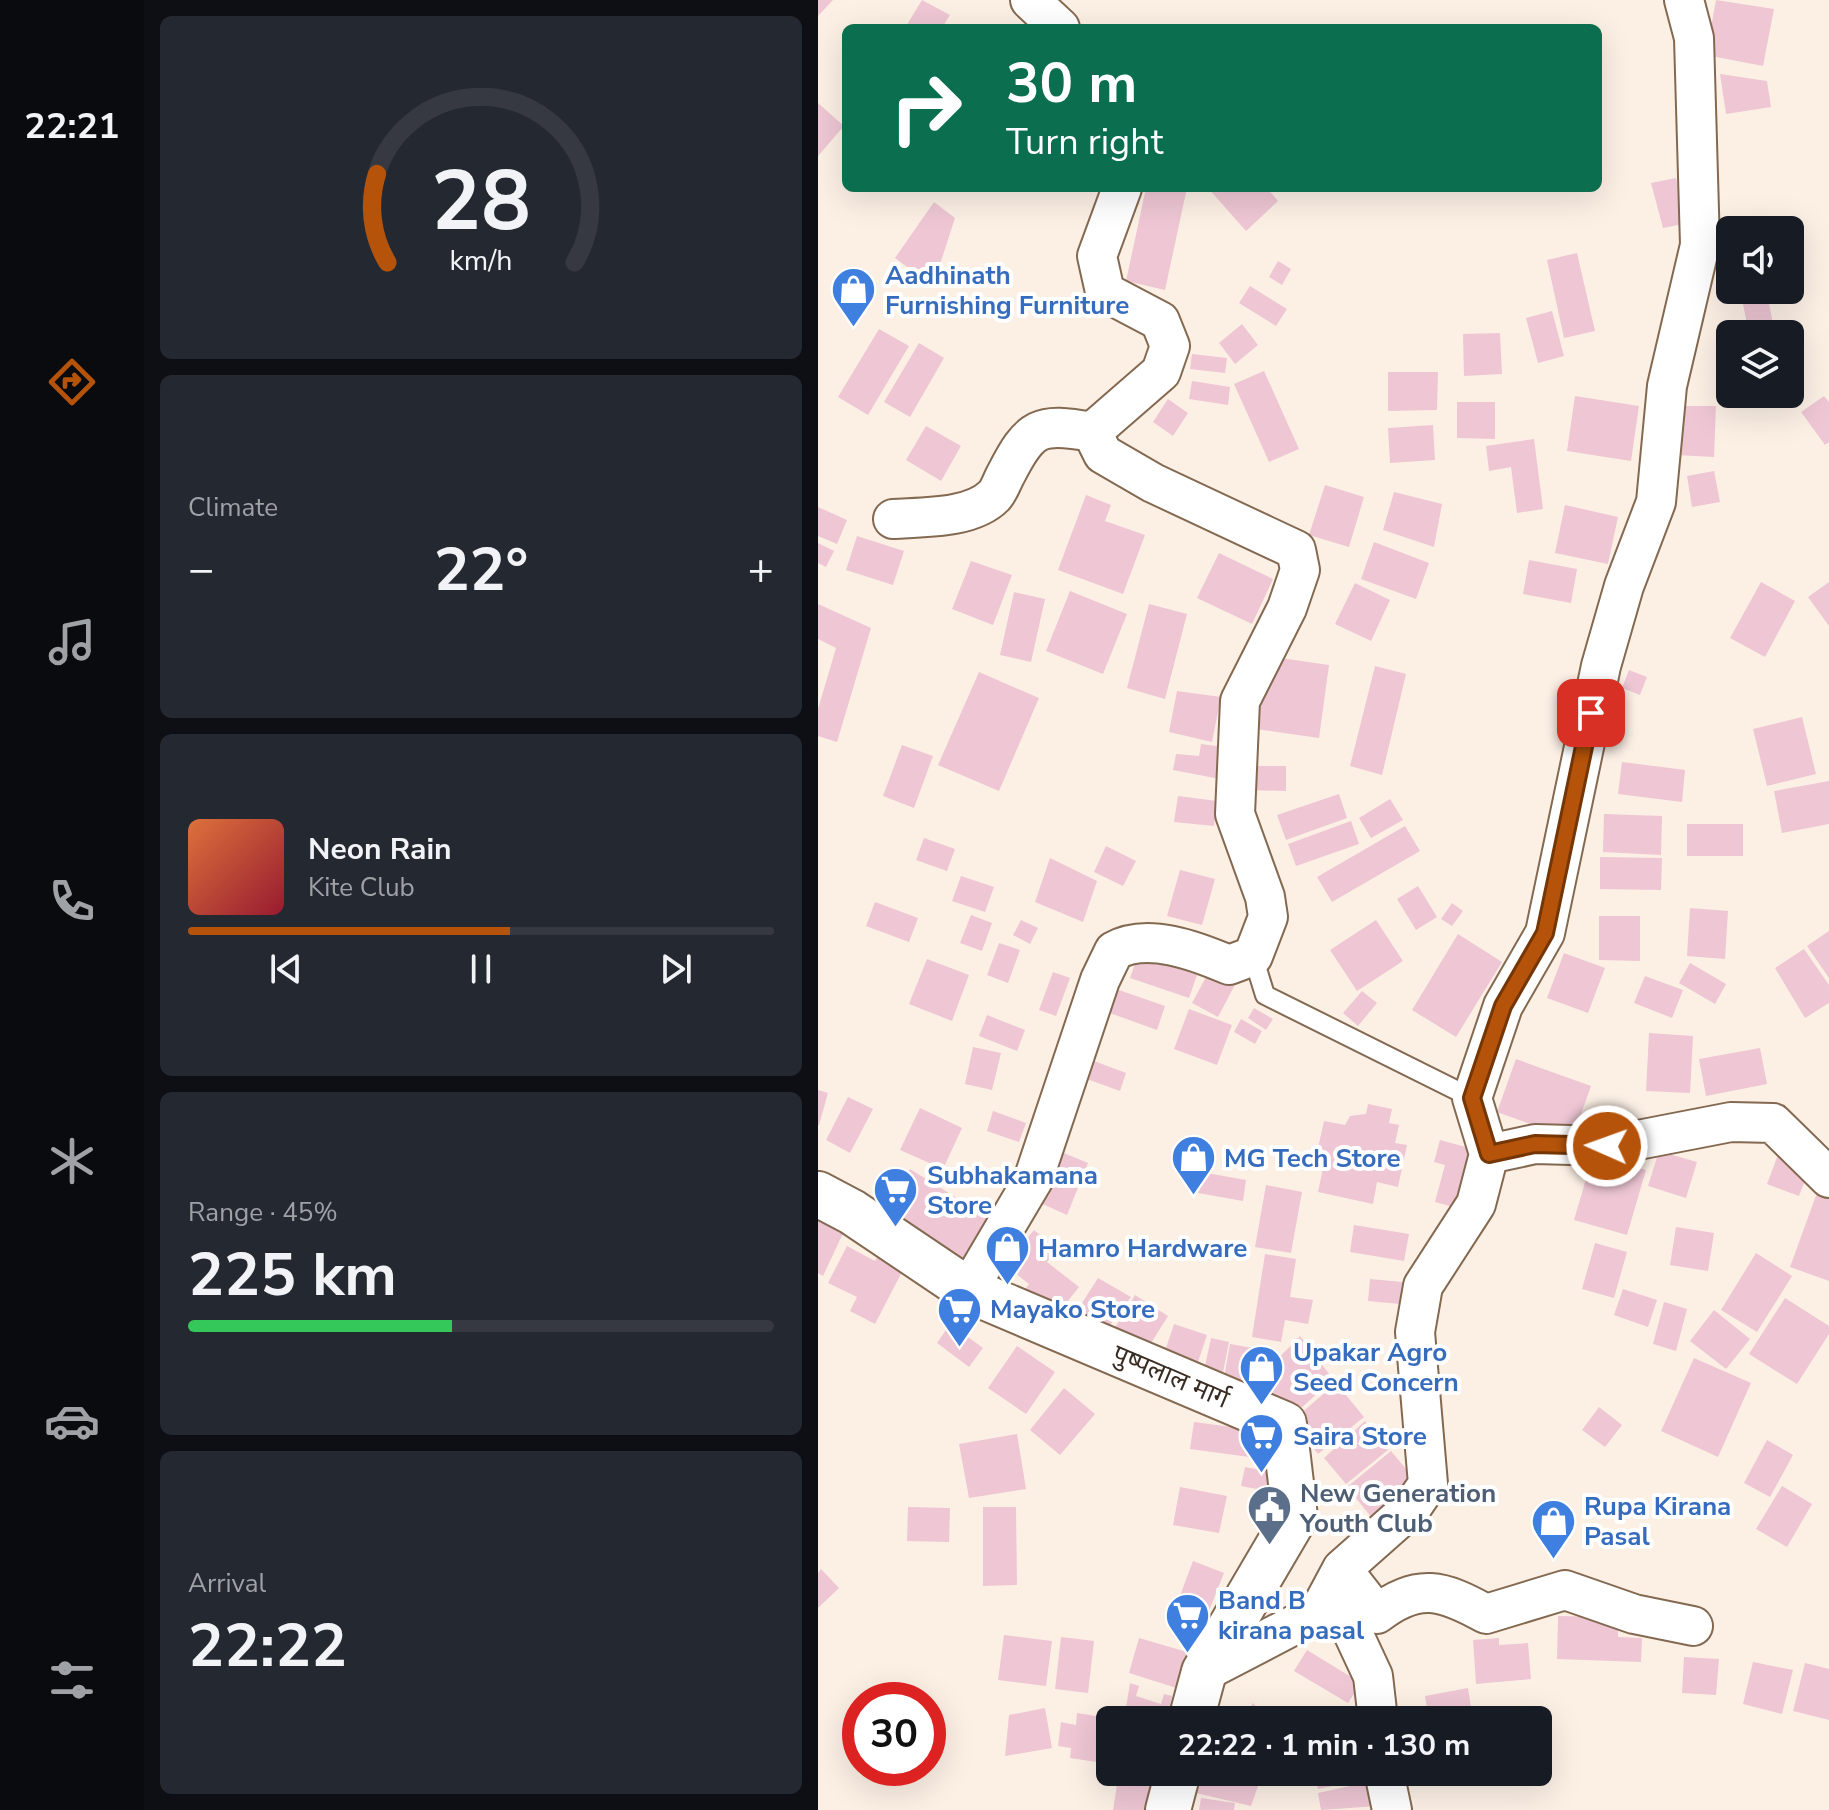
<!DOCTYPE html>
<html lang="en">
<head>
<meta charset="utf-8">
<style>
	:root { --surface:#171b24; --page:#242831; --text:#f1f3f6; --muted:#9ea1a6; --line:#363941; --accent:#b45309 }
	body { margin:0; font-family:"Nunito Sans","Noto Sans Devanagari",sans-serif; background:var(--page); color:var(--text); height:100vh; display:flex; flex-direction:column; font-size:30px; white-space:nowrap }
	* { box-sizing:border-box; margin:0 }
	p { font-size:26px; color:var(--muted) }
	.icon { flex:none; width:44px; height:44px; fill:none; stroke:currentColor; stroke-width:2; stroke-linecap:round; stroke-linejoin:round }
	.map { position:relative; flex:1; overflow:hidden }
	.sheet { display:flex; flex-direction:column; gap:16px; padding:16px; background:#0d0f14; width:674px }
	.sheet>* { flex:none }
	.banner { position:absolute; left:24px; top:24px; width:760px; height:168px; border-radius:12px; box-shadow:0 8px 32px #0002; background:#0b6e4f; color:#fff; overflow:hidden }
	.buttons { position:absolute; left:898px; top:216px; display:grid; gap:16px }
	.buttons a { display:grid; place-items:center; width:88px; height:88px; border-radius:12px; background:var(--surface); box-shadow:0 8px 32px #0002; font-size:40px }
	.speed { position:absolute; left:24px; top:1682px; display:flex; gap:16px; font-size:40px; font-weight:700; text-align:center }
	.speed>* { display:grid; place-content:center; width:104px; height:104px; border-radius:50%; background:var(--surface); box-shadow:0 8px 32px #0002; line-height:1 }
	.speed .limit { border:12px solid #d22; background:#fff; color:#111 }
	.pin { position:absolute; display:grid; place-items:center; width:68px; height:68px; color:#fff; margin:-34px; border-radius:16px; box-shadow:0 4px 12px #0006 }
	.me { position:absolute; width:88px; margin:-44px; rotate:272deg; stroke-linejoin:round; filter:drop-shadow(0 0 6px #0008) }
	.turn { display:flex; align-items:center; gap:28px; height:168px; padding:0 32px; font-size:36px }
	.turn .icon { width:104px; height:104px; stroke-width:2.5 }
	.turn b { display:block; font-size:56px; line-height:68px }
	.big { font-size:60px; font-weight:700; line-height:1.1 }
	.sheet .tile { flex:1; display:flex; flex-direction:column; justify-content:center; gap:12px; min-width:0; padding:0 28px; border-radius:12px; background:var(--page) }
	.sheet .dial { align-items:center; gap:0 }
	.dial svg { height:208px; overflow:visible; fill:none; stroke:var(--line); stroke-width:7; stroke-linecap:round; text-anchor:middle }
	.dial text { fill:var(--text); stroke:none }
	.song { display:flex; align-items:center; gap:24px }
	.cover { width:96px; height:96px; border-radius:12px; background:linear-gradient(135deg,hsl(20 70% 55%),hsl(350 70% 35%)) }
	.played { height:8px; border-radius:4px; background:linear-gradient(90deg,var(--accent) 55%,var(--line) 55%) }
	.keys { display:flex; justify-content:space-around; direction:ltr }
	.heat { display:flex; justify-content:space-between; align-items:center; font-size:44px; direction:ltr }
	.charge { height:12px; border-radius:6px; background:linear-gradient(90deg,#34c759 45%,var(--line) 0) }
	.trip { position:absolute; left:278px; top:1706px; width:456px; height:80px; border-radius:12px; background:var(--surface); box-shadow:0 8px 32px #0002; font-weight:700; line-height:80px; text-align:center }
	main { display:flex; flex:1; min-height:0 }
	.menu { display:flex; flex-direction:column; width:144px; justify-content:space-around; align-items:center; background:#090b0e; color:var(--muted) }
	.menu .icon { width:56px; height:56px }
	.menu .selected { color:var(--accent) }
	.menu b { font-size:36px; color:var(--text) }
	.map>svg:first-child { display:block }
	.building { fill:#eec6d4 }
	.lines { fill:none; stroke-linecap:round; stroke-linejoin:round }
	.service-casing { stroke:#846951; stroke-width:22 }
	.minor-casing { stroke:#846951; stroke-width:42 }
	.tertiary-casing { stroke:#846951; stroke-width:48 }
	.service { stroke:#fff; stroke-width:18 }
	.minor { stroke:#fff; stroke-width:38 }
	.tertiary { stroke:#fff; stroke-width:44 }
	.route-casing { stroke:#753606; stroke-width:20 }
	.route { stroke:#b45309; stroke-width:14 }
	.labels { text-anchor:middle; stroke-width:8; stroke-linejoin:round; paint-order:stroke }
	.shop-label { font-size:26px; font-weight:bold; fill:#366cbe; stroke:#fff; text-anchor:start }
	.street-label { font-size:26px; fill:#392d23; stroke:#fff }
	.service-label { font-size:26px; font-weight:bold; fill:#4e5e75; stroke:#fff; text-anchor:start }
</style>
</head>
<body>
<main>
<nav class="menu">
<b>22:21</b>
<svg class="icon selected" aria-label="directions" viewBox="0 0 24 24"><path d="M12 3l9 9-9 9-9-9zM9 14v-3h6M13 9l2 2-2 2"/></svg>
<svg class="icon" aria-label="music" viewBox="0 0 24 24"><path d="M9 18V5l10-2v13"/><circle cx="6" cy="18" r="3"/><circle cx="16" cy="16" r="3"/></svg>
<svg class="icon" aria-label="phone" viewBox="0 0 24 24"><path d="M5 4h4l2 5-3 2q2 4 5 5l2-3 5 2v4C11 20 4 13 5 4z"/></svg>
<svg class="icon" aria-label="climate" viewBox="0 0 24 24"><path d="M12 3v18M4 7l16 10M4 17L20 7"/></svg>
<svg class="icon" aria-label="car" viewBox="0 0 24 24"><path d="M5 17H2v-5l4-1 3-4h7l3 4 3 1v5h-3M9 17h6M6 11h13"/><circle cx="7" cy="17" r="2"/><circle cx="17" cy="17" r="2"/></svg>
<svg class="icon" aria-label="filters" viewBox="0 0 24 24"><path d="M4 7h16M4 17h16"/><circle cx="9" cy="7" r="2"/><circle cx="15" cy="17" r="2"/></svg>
</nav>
<section class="sheet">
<div class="tile dial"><svg viewBox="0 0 100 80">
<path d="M14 69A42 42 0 1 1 86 69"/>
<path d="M14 69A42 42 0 0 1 10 35" stroke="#b45309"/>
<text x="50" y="56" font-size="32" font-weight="700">28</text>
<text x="50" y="72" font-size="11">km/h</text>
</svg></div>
<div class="tile"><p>Climate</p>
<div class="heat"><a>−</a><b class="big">22°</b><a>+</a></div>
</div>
<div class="tile">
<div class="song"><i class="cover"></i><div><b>Neon Rain</b><p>Kite Club</p></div></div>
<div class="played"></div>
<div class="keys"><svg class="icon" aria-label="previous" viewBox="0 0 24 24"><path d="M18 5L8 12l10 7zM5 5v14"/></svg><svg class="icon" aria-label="pause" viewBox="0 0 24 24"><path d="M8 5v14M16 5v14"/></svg><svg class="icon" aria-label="next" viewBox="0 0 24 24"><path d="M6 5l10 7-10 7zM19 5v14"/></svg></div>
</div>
<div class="tile"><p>Range · 45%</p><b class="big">225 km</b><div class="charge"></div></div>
<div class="tile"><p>Arrival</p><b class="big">22:22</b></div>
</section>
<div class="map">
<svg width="1011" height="1810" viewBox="0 0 1011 1810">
	<rect width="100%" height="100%" fill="#fcf0e5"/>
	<!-- building -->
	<path class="building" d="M0,0H15L0,16Z
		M104,0L132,15L124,28H87Z
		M898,0L956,9L945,66L888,55Z
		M902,74L949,81L953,107L908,114Z
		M0,103L26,126L0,156Z
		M858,178L870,223L845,228L833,183Z
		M328,188H369L347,290L308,281Z
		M390,188H449L460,201L428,231Z
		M116,202L137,218L115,286L77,258Z
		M759,253L777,331L746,338L729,260Z
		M460,261L473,269L464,285L451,277Z
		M432,286L469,309L458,326L421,303Z
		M949,293L957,334H931L924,299Z
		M734,311L746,356L720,363L708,318Z
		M424,324L440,345L417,364L401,343Z
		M61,329L91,346L50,415L20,397Z
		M682,333L684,374L646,376L645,334Z
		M101,343L126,358L92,417L66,402Z
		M374,354L409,358L407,373L372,369Z
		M446,371L481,449L451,462L416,384Z
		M570,372H620L619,410L570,411Z
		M374,381L412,387L410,405L371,399Z
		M757,396L821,406L813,461L749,451Z
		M1006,396L1011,402V442L1007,445L983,412Z
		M350,399L370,413L355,436L335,422Z
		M639,402H677V439L639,438Z
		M859,406H898L896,457L858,455Z
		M615,425L617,460L572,463L570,428Z
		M108,426L143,446L123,481L88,460Z
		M716,439L725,509L699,513L693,467L671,471L668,446Z
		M896,471L902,502L874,507L869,476Z
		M507,485L546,497L531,547L491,535Z
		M576,492L624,504L616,547L565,530Z
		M268,495L293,505L287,521L327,535L305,594L240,570Z
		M747,505L800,517L790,564L737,553Z
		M0,507L29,520L19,544L0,536Z
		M39,536L86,551L75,585L28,570Z
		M556,542L611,563L598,599L543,579Z
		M0,543L16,551L8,567L0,563Z
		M401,553L455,579L434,624L379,598Z
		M711,560L759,569L753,603L705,594Z
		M153,561L194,575L175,625L134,609Z
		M943,582L977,601L947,657L912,638Z
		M1011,582V626L990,597Z
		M537,583L572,600L553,641L517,624Z
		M252,591L309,614L285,674L228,651Z
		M196,592L227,599L213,662L182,655Z
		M0,604L53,628L19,742L0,736V709L18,648L0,639Z
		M331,604L369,614L347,699L309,688Z
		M448,656L511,665L501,738L438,729Z
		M557,666L588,674L564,775L532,766Z
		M811,670L829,677L822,695L804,688Z
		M161,672L221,698L181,791L120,765Z
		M359,691L403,697L394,742L351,732Z
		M984,717L998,774L949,786L935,729Z
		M383,744L406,747L402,779L355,770L358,754L381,756Z
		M84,745L115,756L96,808L65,796Z
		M804,762L867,770L864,802L800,794Z
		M428,766H468V791L428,790Z
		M1011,781V824L964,833L956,791Z
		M521,794L529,818L468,840L459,815Z
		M360,796L399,801L396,826L356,822Z
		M572,799L585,820L553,838L541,818Z
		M786,814L844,816L843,855L785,852Z
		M533,821L541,844L478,866L470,844Z
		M869,824H925V856H869Z
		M587,826L602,851L514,902L499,877Z
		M106,838L137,849L129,871L98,860Z
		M288,846L318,861L305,886L276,872Z
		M782,857L844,858L843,890L782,889Z
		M232,858L279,881L265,922L217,902Z
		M362,870L397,879L384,925L349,916Z
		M143,876L176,887L167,912L134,901Z
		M600,886L619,917L598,930L579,899Z
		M57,902L100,918L91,942L48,926Z
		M634,903L645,911L634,926L623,919Z
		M872,908L910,911L907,959L869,956Z
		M153,915L174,923L164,951L142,943Z
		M781,916H822V961L781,960Z
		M203,920L220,928L212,944L195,935Z
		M558,920L585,961L539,991L512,950Z
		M1011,931V978L989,946Z
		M640,934L684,962L638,1037L594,1010Z
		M181,943L202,950L190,983L169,975Z
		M986,949L1011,985V1003L987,1018L957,968Z
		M746,953L787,968L770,1013L729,998Z
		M320,955L379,975L371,998L312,978Z
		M109,959L151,975L134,1021L91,1004Z
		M396,962L422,975L400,1017L374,1003Z
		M872,963L908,984L897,1004L861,983Z
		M235,972L252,978L238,1016L221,1010Z
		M827,976L865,990L854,1018L816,1003Z
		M298,989L347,1006L339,1030L289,1012Z
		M544,991L559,1003L540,1026L525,1013Z
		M436,1008L455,1019L448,1030L430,1018Z
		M371,1009L414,1025L399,1065L356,1049Z
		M169,1015L207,1030L199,1051L161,1036Z
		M423,1019L444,1031L437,1044L416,1032Z
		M831,1033L875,1036L872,1093L828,1091Z
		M155,1047L183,1053L174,1090L147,1084Z
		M942,1048L949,1084L888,1096L881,1059Z
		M698,1059L773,1086L754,1139L679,1112Z
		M276,1061L308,1073L302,1091L269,1079Z
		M0,1090L10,1093L1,1125H0Z
		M30,1097L55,1109L32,1153L8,1140Z
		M550,1104L574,1109L571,1123L581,1125L577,1143L589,1145L580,1187L559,1182L555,1204L500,1192L505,1168L496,1166L506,1121L527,1125L532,1116L548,1114Z
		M102,1108L144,1128L125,1169L82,1150Z
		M175,1111L208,1123L201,1142L169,1131Z
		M622,1140L655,1149L639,1208L617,1202L627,1165L616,1162Z
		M241,1151L270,1163L249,1215L220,1202Z
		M841,1151L879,1162L868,1198L830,1186Z
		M961,1152L993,1165L981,1196L949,1184Z
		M775,1155L828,1170L809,1235L756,1220Z
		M92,1169L181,1224L155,1267L67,1213Z
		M383,1172L428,1180L425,1201L380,1193Z
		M448,1185L484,1192L473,1253L437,1247Z
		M1000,1190L1011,1194V1281L972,1267Z
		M0,1213L28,1227L5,1276L0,1273Z
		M536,1225L591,1234L586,1261L532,1252Z
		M858,1227L896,1233L890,1271L852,1265Z
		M216,1230L239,1249L229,1262L261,1287L238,1316L206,1291L211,1284L187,1265Z
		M777,1243L809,1252L796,1298L764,1289Z
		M29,1246L57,1261L62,1253L87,1266L57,1324L32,1311L39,1297L10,1283Z
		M938,1253L974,1276L939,1332L903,1310Z
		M447,1254L478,1259L472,1297L495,1300L490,1324L467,1320L463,1342L434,1337Z
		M280,1278L313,1297L286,1333L257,1314Z
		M552,1279L595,1283L593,1305L550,1301Z
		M805,1289L839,1300L830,1327L796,1315Z
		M317,1295L350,1316L323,1359L290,1339Z
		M967,1298L1011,1326V1334L979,1384L931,1354Z
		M846,1302L869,1309L858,1351L835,1344Z
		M896,1310L932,1339L908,1369L872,1341Z
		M132,1324L165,1348L151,1367L119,1343Z
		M356,1324L389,1335L375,1377L342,1366Z
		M482,1336L515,1379L469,1421L435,1384Z
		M393,1338L411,1342L402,1388L383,1385Z
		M412,1344L440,1349L432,1394L404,1389Z
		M199,1346L237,1372L208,1414L170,1388Z
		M876,1358L933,1383L900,1457L843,1431Z
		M518,1383L546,1417L500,1454L474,1421Z
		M246,1388L277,1414L242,1455L212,1430Z
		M781,1407L804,1425L787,1447L764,1430Z
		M547,1421L570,1450L528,1484L506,1458Z
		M376,1422L457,1433L454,1460L372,1449Z
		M199,1434L208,1489L151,1498L141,1444Z
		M949,1440L975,1455L952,1497L926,1483Z
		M573,1451L598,1481L554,1518L529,1487Z
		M427,1467L453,1472L449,1491L423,1486Z
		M964,1486L994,1504L969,1547L938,1529Z
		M362,1487L409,1496L401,1533L355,1525Z
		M90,1507L132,1508L131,1542L89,1541Z
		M165,1507H198L199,1585L165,1586Z
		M375,1561L406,1573L383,1631L366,1624L373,1606L360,1601Z
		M3,1569L21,1588L0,1608V1573Z
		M740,1616L800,1617V1637L824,1638L823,1662L739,1659Z
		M186,1635L234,1641L228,1686L180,1680Z
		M243,1637L276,1641L270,1693L237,1689Z
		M321,1638L376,1654L365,1690L311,1673Z
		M681,1638V1645L710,1643L713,1679L658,1684L655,1640Z
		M489,1650L543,1683L530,1703L476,1671Z
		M866,1657L901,1659L898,1695L864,1693Z
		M935,1662L975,1670L964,1714L925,1704Z
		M987,1663L1011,1669V1720L975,1711Z
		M312,1683L321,1686L318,1696L343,1704L346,1694L354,1696L348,1720H306Z
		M650,1688L655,1720H611L607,1696Z
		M435,1703L448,1720H425Z
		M227,1708L234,1748L187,1756L191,1715Z
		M713,1712L714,1720H661V1718Z
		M259,1713L290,1718L292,1764L252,1758L253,1748L240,1746L243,1722L258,1725Z
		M301,1772H335L329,1810H295Z
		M383,1772H425L422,1777L440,1786L433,1806L378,1793Z
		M496,1772H553L554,1778L500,1789Z
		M555,1781L559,1806L503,1810L500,1793Z
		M383,1798L417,1803L416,1810H381Z"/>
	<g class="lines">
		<defs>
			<path id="service" d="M435,956L447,995L654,1098"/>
			<path id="minor" d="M212,0L242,28
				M75,519C105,517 153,519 176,496C181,491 184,481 188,474C212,427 221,422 274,432
				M671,1154L654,1098L685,1006L727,933L783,666L806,586L838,502L849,386L882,245L876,38L866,0
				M150,1290L215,1180L282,980L296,951C329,932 378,951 411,965L435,956L450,917L447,897L417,814L422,701L469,608L482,570L478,550L335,483L285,454L274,432L343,372L352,346L342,321L287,292L279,256L304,188
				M524,1569L559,1614C600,1582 625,1590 668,1614L747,1590L816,1614L875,1626
				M524,1569L528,1618L555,1676L560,1720
				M386,1672L501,1612L524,1569L594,1507L610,1484L597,1332L605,1286L658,1204L671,1154L717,1144L789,1146L913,1122L955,1123L1011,1178
				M566,1772L574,1810"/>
			<path id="tertiary" d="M0,1194L34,1212L150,1290L466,1424L477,1517L386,1672L373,1720
				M350,1810L360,1772"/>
		</defs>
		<!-- service casing -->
		<use href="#service" class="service-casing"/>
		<!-- minor casing -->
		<use href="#minor" class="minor-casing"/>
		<!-- tertiary casing -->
		<use href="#tertiary" class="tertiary-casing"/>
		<!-- service -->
		<use href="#service" class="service"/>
		<!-- minor -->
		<use href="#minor" class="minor"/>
		<!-- tertiary -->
		<use href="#tertiary" class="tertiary"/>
	</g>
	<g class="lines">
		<defs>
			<path id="route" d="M773,713L727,933L685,1006L654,1098L671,1154L717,1144L789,1146"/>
		</defs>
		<!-- route casing -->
		<use href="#route" class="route-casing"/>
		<!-- route -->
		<use href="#route" class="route"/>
	</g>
	<!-- icons -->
	<defs>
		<symbol id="shop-pin" viewBox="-11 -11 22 30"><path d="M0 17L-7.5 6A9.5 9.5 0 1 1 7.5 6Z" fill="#3f7fe0" stroke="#fff"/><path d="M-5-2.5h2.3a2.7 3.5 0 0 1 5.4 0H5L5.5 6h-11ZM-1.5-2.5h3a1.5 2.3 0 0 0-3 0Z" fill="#fff"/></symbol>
		<symbol id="supermarket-pin" viewBox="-11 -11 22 30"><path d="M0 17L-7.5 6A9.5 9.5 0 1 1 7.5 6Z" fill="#3f7fe0" stroke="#fff"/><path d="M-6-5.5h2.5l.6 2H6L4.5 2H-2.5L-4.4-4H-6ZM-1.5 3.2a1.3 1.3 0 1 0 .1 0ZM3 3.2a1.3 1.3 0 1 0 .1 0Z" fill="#fff"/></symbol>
		<symbol id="civic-pin" viewBox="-11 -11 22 30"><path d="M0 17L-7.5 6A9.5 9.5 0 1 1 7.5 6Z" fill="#5c6f8a" stroke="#fff"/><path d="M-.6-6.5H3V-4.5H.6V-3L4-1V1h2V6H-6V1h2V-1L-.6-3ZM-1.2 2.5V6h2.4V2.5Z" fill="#fff"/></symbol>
	</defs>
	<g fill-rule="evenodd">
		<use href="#shop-pin" x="10" y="264" width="51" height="69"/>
		<use href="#shop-pin" x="350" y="1132" width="51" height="69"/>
		<use href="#supermarket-pin" x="52" y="1164" width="51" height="69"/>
		<use href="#shop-pin" x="164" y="1222" width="51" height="69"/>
		<use href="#supermarket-pin" x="116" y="1284" width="51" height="69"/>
		<use href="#shop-pin" x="418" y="1342" width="51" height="69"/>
		<use href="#supermarket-pin" x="418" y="1410" width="51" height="69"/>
		<use href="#civic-pin" x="426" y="1482" width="51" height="69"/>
		<use href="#shop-pin" x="710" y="1496" width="51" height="69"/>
		<use href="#supermarket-pin" x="344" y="1590" width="51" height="69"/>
	</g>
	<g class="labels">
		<!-- shop labels -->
		<g class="shop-label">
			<text x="67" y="284">Aadhinath<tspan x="67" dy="30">Furnishing Furniture</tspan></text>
			<text x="406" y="1167">MG Tech Store</text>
			<text x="109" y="1184">Subhakamana<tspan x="109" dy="30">Store</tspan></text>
			<text x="220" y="1257">Hamro Hardware</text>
			<text x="172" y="1318">Mayako Store</text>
			<text x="475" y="1361">Upakar Agro<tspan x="475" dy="30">Seed Concern</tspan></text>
			<text x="475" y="1445">Saira Store</text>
			<text x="766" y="1515">Rupa Kirana<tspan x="766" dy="30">Pasal</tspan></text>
			<text x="400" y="1609">Band B<tspan x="400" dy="30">kirana pasal</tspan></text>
		</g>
		<!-- street labels -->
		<g class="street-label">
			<text transform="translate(353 1376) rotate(23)" y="9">पुष्पलाल मार्ग</text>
		</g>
		<!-- service labels -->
		<g class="service-label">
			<text x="482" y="1502">New Generation<tspan x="482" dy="30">Youth Club</tspan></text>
		</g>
	</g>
</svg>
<div class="buttons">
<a><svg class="icon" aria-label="sound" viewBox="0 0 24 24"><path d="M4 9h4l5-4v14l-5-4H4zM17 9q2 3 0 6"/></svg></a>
<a><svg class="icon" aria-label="layers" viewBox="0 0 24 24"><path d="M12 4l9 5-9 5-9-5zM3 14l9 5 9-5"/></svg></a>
</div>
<div class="speed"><div class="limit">30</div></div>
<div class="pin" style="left:773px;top:713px;background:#d93025"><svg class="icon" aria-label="arrive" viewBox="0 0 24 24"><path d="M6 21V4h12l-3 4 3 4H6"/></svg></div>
<svg class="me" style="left:789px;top:1146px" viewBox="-20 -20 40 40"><circle r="17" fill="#b45309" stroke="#fff" stroke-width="3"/><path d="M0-11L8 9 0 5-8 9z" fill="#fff"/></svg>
<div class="trip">22:22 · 1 min · 130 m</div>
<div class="banner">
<div class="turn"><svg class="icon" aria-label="right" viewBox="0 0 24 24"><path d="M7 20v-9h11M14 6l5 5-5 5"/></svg><div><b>30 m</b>Turn right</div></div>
</div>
</div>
</main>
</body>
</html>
